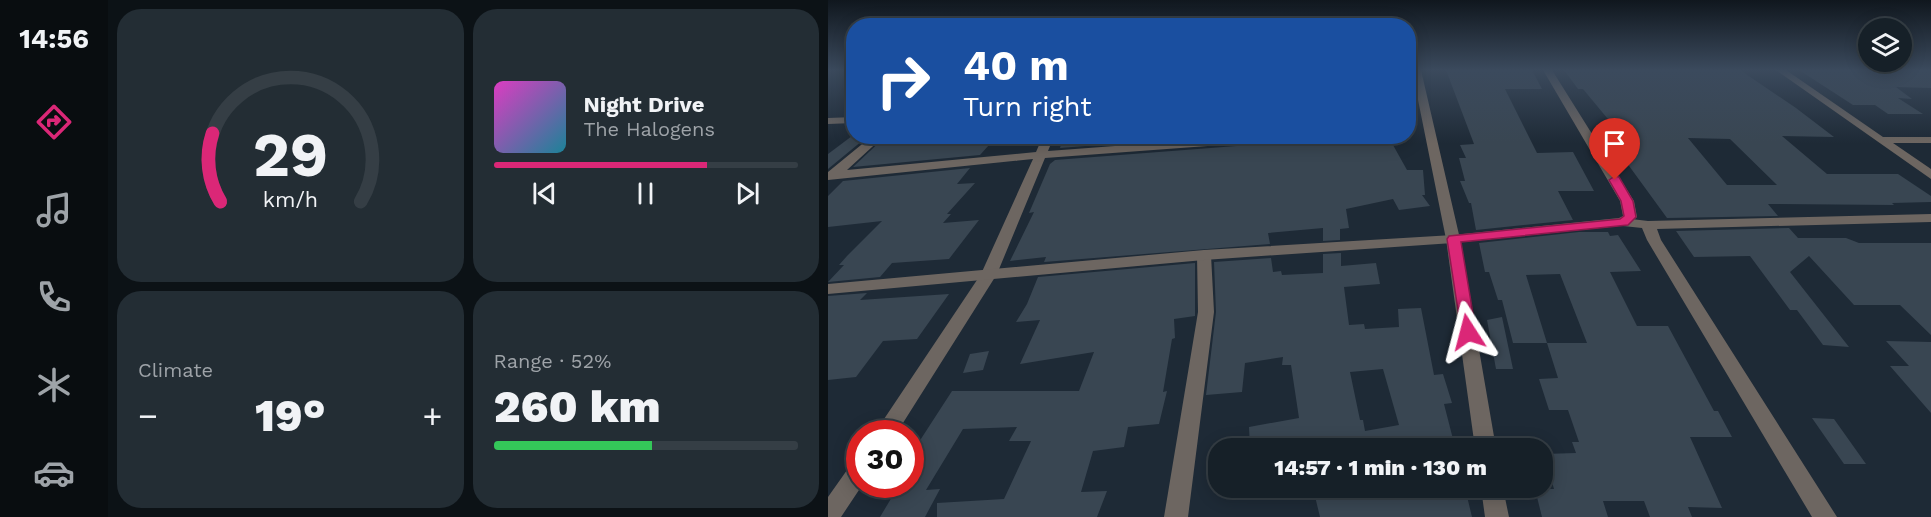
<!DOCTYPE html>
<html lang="en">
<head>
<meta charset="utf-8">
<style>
	:root { --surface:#162028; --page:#232d34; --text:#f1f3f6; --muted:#9ea3a8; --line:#353e45; --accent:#db2777 }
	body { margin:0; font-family:"Work Sans",sans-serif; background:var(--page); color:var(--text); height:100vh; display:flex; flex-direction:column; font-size:22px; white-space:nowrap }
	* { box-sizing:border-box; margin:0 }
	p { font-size:20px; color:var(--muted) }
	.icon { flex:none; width:33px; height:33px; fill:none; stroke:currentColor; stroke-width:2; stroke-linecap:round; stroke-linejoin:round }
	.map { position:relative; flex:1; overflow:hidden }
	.drawer { display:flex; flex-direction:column; gap:9px; padding:9px; background:#0c1216; width:720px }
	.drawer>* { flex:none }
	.banner { position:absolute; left:18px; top:18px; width:570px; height:126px; border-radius:24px; box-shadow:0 3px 15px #0003,0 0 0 2px var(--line); background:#1a4fa0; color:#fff; overflow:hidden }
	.tools { position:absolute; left:1030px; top:18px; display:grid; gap:12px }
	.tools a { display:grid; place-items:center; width:54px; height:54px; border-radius:50%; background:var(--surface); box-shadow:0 3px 15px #0003,0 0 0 2px var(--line); font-size:30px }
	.speed { position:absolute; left:18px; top:420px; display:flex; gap:12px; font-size:30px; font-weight:700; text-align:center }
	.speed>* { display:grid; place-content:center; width:78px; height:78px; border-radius:50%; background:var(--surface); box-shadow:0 3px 15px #0003,0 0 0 2px var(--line); line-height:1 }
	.speed .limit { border:9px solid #d22; background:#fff; color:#111 }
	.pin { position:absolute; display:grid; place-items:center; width:51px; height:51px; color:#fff; margin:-62px -26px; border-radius:50% 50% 50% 0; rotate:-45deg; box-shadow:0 0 6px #0007 }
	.pin .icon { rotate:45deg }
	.me { position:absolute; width:66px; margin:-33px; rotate:351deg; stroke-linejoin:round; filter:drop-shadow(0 0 4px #0008) }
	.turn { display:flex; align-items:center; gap:21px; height:126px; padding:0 18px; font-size:27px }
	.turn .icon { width:78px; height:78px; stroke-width:2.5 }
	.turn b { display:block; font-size:42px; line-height:51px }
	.big { font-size:45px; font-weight:800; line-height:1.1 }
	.drawer .widget { flex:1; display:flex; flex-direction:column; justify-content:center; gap:9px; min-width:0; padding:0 21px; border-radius:24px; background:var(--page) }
	.drawer .dial { align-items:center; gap:0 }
	.dial svg { height:156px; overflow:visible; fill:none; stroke:var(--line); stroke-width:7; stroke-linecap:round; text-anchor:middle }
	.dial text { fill:var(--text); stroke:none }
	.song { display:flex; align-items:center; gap:18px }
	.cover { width:72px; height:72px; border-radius:9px; background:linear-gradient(135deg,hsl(310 70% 55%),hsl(190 70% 35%)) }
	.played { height:6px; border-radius:3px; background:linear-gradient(90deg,var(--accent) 70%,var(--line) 70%) }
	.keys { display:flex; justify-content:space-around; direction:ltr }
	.heat { display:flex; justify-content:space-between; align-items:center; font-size:33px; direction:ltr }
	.charge { height:9px; border-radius:4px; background:linear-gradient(90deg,#34c759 52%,var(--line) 0) }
	.drawer .tiles { flex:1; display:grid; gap:9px; grid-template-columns:repeat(2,1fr) }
	.trip { position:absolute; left:380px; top:438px; width:345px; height:60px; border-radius:24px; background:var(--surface); box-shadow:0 3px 15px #0003,0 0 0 2px var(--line); font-weight:800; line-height:60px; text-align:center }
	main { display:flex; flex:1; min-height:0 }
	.tabs { display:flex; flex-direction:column; width:108px; justify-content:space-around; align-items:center; background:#090d10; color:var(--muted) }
	.tabs .icon { width:42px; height:42px }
	.tabs .active { color:var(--accent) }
	.tabs b { font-size:27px; color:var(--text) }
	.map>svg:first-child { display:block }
	.building { fill:#394652; fill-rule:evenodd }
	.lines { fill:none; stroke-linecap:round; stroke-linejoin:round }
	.minor { fill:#6d6661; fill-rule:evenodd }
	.tertiary { fill:#6d6661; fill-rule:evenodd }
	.route { fill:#db2777; stroke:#8e194d; stroke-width:1.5 }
</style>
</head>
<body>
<main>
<nav class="tabs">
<b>14:56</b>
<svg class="icon active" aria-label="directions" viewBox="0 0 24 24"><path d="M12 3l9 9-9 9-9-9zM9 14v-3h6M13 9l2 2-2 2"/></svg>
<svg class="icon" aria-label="music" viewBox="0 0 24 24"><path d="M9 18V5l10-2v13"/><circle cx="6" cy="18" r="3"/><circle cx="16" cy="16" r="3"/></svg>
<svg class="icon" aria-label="phone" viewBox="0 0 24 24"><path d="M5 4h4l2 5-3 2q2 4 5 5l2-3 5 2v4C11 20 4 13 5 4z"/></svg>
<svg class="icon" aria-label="climate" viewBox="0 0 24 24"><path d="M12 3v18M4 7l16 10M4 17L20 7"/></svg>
<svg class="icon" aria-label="car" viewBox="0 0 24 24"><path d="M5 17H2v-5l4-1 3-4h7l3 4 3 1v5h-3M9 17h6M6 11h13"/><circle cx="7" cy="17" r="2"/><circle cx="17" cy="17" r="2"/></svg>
</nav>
<section class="drawer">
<div class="tiles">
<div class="widget dial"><svg viewBox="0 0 100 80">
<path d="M14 69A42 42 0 1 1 86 69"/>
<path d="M14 69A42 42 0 0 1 10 34" stroke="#db2777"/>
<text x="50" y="56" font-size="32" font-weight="700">29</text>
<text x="50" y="72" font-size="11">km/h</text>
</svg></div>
<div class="widget">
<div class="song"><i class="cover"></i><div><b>Night Drive</b><p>The Halogens</p></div></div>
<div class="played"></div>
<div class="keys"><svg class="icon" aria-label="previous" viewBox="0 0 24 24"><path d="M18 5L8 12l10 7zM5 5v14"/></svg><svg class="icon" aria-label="pause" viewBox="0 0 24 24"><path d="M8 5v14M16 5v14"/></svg><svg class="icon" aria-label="next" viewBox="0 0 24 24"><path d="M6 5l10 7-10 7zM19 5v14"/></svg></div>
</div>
<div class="widget"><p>Climate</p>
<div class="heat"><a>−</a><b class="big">19°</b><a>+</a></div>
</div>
<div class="widget"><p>Range · 52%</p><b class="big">260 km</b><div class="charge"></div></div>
</div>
</section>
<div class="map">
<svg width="1103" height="517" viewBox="0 0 1103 517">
	<rect width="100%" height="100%" fill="#1e2a36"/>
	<!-- building -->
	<path class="building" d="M618,70H704L714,89H677L709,153L745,152L766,191H730L745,220L648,230L643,203H641L632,181H637L631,158H638L632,145L646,144Z
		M736,70H912L968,108L1006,137L954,136L999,174H1070L1103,196V202L1064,203L1066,205L940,204L950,216L839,218L780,137L794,136L755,89H750ZM860,138L902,139L949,185H899Z
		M971,70H1103V88L1068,87L1084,99L1070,98L1095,114H1060L1047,105H1025Z
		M24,136H40L0,169V154Z
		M58,136H150L140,146L161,145L152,155L25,167Z
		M236,136H384L232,148Z
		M455,137L560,136L579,170H595L597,195H594L602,206L571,210L565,199L518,209L521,228L512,229V240L495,241V228L440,233L442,244L216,262L218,257L182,261L206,212L201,213L222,164L227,160L447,143L454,140Z
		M142,168L129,184L147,183L119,214H123L115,223L151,220L121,259L64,263L52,277L0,282L16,265H11L19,256L54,221L0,227V196L15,181Z
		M961,228L970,238H1018L1031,243H1103V335L1072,305H1026L981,256L962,272L1021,347L995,345L969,310H962L922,256L866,257L848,231Z
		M751,232H780L782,236L790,235L813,271L782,272L809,326H840L886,411H890L904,437H862L894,508L860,507L864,517H822L816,501H775L780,517H714L707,489H726L716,454L748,453L744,442H751L740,410H721L711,379L730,378L719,343H685L674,300H670L661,272H657L651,243ZM732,274L759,343H719L698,275Z
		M513,253V266L548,263L552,284L516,287L521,325L536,324L537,329L571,327L570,309L593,308L606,375L615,374L624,403L616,404L626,443L568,448H422L421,427L471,418L463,365H454L455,357L417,363L414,392L378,395L388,312L386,262L443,258L445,272L453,271L454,275L495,273V254ZM555,369L571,425L537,431L535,420H532L522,372Z
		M367,263V316L346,319L347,338L344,339L335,392L339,391L331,424L300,427L296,447L265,451L253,492L279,491L269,517H109V503L176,499L203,441H181L189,427L135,429L98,490L112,489L97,517H52L67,492L82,491V445H89L124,391H251L266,352L192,364L212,320L188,322L199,304L210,277Z
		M39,293L32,300L121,294L89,339L55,341L28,377L0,380V296Z
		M674,317L685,369H668L659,320Z
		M1058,341L1103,342V413L1062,366H1081Z
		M161,351L155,370L135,373L142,354Z
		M984,418L1006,419L1038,464H1016Z
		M485,488H603V491L637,488L644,517H492Z"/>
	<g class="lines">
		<!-- minor -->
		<path class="minor" d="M584,70H593L632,239L668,448H647L618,239Z
			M948,70H958L1055,137H1103V143H1065L1103,169V179Z
			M26,117V123L0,124V118Z
			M44,136H56L19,170L208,152L215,136H226L220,151L421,136L453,138L447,141L217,158L169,274L68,434H46L153,274L205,159L0,180V172Z
			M1103,214V222L829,229L833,240L1009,517H984L819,240L814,228L795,226L788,222L795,218L820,221Z
			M376,250L383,255L386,312L360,517H336L370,312L369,255Z
			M32,460V484H35L13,517H0V497L24,463Z
			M653,488H675L681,517H657Z"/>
		<!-- tertiary -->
		<path class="tertiary" d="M715,70H724L806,201L809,217L800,225L625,243L376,260L0,294V284L376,250L625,235L791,218L795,216L792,201Z"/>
	</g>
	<!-- sky -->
	<linearGradient id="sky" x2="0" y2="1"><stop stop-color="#10171e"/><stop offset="0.49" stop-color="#3b4a5d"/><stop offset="1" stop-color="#3b4a5d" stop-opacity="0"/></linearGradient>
	<rect width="1103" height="143" fill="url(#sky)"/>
	<!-- route -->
	<path class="route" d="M787,176L791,177L805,201L808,217L800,225L633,242L648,332L646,336H634L619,239L621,236L792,219L796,216L793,201L781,180Z"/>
</svg>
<div class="tools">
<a><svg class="icon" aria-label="layers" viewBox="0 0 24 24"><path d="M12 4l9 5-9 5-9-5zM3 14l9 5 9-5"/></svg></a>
</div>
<div class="speed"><div class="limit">30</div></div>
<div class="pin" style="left:787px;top:180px;background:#d93025"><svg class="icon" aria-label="arrive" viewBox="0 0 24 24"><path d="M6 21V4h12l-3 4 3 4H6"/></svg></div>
<svg class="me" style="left:640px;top:332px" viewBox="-20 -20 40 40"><path d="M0-17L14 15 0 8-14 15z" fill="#db2777" stroke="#fff" stroke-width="4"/></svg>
<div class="trip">14:57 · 1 min · 130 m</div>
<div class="banner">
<div class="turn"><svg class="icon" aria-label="right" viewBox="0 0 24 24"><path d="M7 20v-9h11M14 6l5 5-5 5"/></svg><div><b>40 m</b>Turn right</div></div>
</div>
</div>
</main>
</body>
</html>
